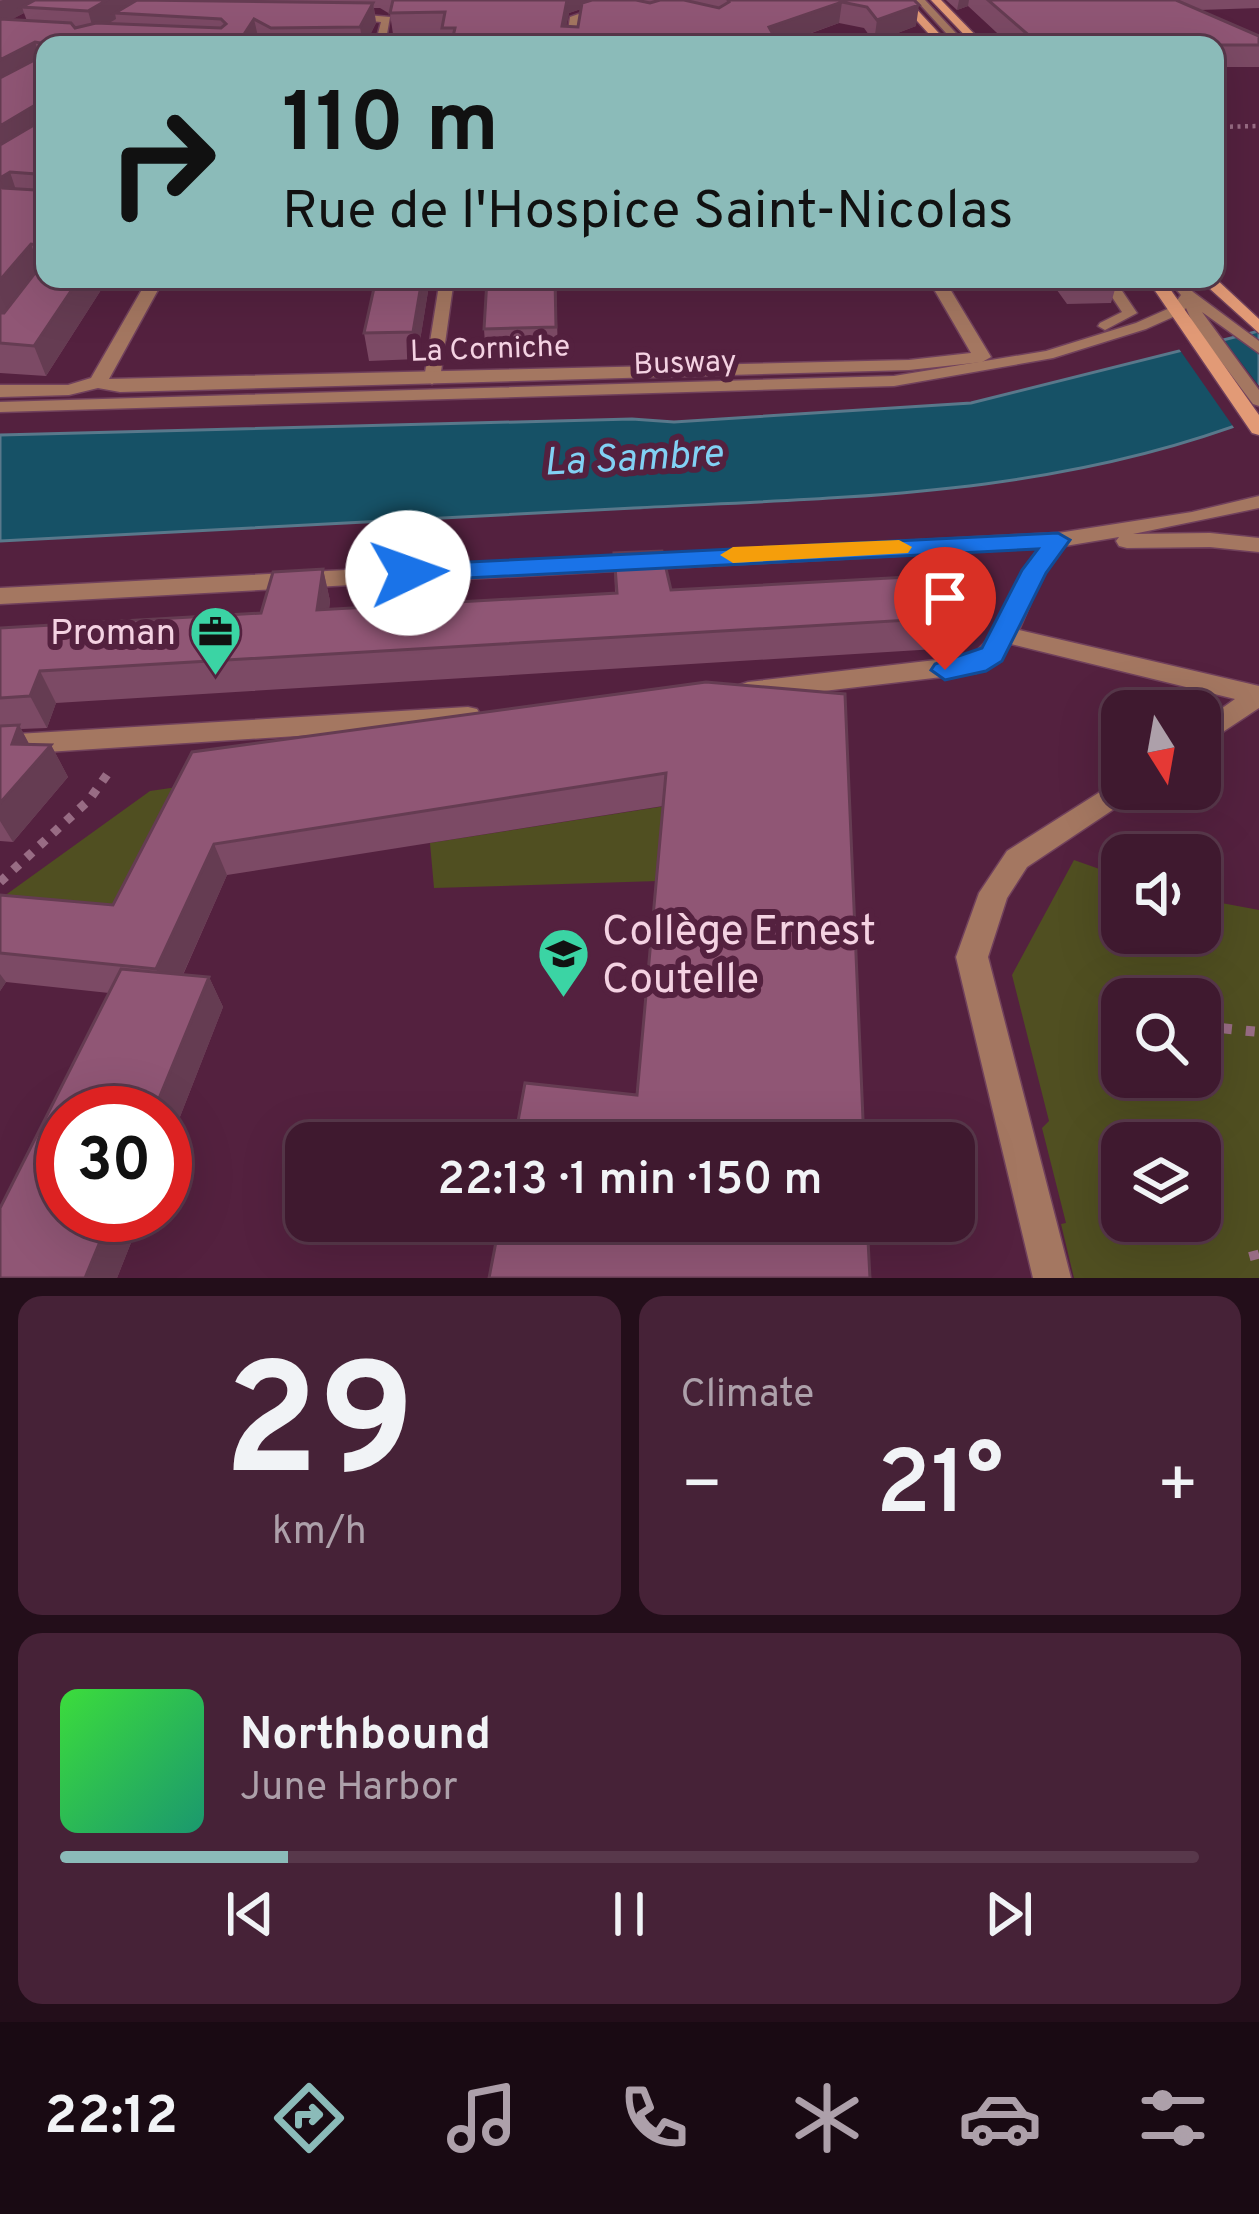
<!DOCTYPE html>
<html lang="en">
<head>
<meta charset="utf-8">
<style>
	:root { --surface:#3f192f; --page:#462237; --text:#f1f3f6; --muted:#ada0aa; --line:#58384b; --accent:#8bbbb9 }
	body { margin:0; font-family:Overpass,sans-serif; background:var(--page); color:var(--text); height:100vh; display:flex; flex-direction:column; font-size:45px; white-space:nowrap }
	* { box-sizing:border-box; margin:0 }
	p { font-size:39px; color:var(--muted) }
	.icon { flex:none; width:66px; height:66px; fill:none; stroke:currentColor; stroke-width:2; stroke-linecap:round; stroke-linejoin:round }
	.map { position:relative; height:1278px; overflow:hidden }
	.drawer { display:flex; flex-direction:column; gap:18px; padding:18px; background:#230e1a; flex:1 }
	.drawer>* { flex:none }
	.top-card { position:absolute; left:36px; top:36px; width:1188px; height:252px; border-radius:24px; box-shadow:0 12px 48px #0002,0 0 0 3px var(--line); background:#8bbbb9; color:#111; overflow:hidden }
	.needle { width:78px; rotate:169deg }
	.fabs { position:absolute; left:1101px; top:690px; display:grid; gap:24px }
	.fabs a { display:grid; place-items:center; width:120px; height:120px; border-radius:24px; background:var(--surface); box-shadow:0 12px 48px #0002,0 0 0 3px var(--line); font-size:60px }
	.speed { position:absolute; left:36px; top:1086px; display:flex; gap:24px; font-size:60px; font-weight:700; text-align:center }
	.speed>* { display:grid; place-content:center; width:156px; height:156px; border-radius:50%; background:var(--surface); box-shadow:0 12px 48px #0002,0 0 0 3px var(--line); line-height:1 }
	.speed .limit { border:18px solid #d22; background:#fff; color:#111 }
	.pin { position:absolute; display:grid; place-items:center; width:102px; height:102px; color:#fff; margin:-123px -51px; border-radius:50% 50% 50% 0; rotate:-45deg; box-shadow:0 0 12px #0007 }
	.pin .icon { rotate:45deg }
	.me { position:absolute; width:132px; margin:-66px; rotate:87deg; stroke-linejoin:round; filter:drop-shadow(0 0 9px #0008) }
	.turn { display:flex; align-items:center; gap:42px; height:252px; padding:0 48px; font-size:54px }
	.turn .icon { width:156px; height:156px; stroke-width:2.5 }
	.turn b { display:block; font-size:84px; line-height:102px }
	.big { font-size:90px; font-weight:600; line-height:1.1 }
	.drawer .widget { flex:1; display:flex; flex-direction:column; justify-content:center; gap:18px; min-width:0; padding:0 42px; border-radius:24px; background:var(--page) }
	.drawer .dial { align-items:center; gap:0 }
	.dial b { font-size:156px; line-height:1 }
	.song { display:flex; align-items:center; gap:36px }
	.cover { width:144px; height:144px; border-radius:18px; background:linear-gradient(135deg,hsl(120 70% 55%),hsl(160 70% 35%)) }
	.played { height:12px; border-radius:6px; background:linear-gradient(90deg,var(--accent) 20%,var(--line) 20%) }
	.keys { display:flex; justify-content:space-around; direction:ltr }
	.heat { display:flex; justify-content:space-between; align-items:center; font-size:66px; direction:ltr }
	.drawer .tiles { flex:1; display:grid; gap:18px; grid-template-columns:1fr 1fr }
	.widget:last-child { grid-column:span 2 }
	.trip { position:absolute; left:285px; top:1122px; width:690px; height:120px; border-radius:24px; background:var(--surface); box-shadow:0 12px 48px #0002,0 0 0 3px var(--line); font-weight:600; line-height:120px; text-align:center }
	.tabs { display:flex; height:192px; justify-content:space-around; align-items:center; background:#190a13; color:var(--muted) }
	.tabs .icon { width:84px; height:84px }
	.tabs .active { color:var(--accent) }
	.tabs b { font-size:54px; color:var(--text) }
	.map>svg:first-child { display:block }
	.green { fill:#504f21; fill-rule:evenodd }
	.water { fill:#165166; stroke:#59788b; stroke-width:3 }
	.pier { fill:#54213f }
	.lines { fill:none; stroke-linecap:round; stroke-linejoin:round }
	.lane-casing { stroke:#71415c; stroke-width:3 }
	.street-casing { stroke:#71415c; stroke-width:3 }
	.secondary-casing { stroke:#71415c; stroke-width:3 }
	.path-far2 { stroke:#986c84; stroke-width:4.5; stroke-dasharray:3 4.5; stroke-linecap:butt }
	.path-far1 { stroke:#986c84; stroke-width:9; stroke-dasharray:8 10; stroke-linecap:butt }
	.path { stroke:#986c84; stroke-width:10; stroke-dasharray:9 14; stroke-linecap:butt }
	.lane { fill:#a47761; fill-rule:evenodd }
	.street { fill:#a47761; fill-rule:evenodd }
	.secondary { fill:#e29a76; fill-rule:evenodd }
	.wall { fill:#7c4a65; fill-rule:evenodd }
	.shaded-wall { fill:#653c52 }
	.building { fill:#905675; stroke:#653c52; stroke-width:3 }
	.route { fill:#1a73e8; stroke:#114b97; stroke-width:3 }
	.slow { fill:#f59e0b }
	.labels { text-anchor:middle; stroke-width:12; stroke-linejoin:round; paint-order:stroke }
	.far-street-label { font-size:30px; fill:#f4d2e2; stroke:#54213f }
	.poi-label { font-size:36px; fill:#f4d2e2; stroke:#54213f; text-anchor:end }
	.water-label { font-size:39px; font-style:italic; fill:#81d1f4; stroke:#54213f }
	.near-poi-label { font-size:42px; fill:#f4d2e2; stroke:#54213f; text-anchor:start }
</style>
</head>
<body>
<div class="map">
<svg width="1259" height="1278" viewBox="0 0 1259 1278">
	<rect width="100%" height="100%" fill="#54213f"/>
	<!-- green -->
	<path class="green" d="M205,783L134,930L0,899L150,791Z
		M761,791L658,881L434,888L430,843Z
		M1074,860L1122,877V933H1200V899L1259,910V1278H1074L1061,1224L1066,1223L1042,1128L1049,1121L1012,975ZM1122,999H1200V1077H1122ZM1122,1143H1200V1221H1122Z"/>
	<!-- water -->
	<path class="water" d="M1259,331V417C1056,496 849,497 634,508C423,519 211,530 0,541V435L632,419L674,422L971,403Z"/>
	<!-- pier -->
	<path class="pier" d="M1220,335L1259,386V423L1237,432L1177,346Z"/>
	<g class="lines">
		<defs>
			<path id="lane" d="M916,0H925L967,45H957Z
				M440,279H454L440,379L432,384L424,379Z
				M1100,279H1114L1137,313L1105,330L1098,326L1100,323L1122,312Z
				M1167,279H1181L1193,292L1259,341V353L1202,312L1259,390V406L1253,404L1193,324L1186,308L1182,313L1146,329L1053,358L894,386L0,412V402L894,376L1046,351L1136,323L1172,307L1181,295Z"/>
			<path id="street" d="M619,0H633L578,21L576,45H566L570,17Z
				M342,13L390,17L385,45H375L381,22L339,18Z
				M148,279H164L109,379L909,360L971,353L928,279H944L991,357L982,362L909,370L120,392L98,388L69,395L0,397V385H68L91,378Z
				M1259,496V508L1133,534L1210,533L1259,538V552L1210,547L1127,548L1119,546L1116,541L1119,537L1065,546L1044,572L1019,630L1259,686V708L1200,747V724L1235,699L1011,644L996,662L976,673L748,700L739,697L735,691L739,685L748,682L970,656C1006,631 1012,581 1040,548L0,604V588L1058,533L1192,512Z
				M468,707L477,709L481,716L477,723L468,725L0,755V735Z
				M1122,778V789H1136L1132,797L1027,867L1007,898L988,957L1071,1278H1033L956,957L979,893L1007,851Z"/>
			<path id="secondary" d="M898,0H908L950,45H939Z
				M931,0H941L985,45H974Z
				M1215,278L1259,319V333L1199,279Z
				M1147,279H1163L1259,415V435L1252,433Z"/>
		</defs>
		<!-- lane casing -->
		<use href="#lane" class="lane-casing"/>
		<!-- street casing -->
		<use href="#street" class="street-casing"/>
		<!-- secondary casing -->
		<use href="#secondary" class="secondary-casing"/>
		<!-- path-far2 -->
		<path class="path-far2" d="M1215,127L1259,126"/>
		<!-- path-far1 -->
		<path class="path-far1" d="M0,882L89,800L111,769"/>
		<!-- path -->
		<path class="path" d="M1200,1026L1259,1032
			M1253,1251L1259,1273"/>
		<!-- lane -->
		<use href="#lane" class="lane"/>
		<!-- street -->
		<use href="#street" class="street"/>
		<!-- secondary -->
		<use href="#secondary" class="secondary"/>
	</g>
	<!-- wall -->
	<path class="wall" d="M0,0H914L916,26L874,42L864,28L839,23L779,45H444L442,34H393L390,14L380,8H374L376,23L365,45H266L259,41L256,45H45V279H108L46,376L0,373ZM581,9L578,27L566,26L569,13ZM24,13L27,21L12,19Z
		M946,0H1259V8L1200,10L1259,36V67H1215V45H1010L968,6L957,10Z
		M430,279L417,359L369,361L364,333Z
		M556,279L558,358L486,359L484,329Z
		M1049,279H1118L1111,303L1067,304Z
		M614,553L671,590L944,618L936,649L56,703L47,728L21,729L29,744L51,745L68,777L13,842L0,841V628L261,613L323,569L330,601L329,609L615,593Z
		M706,682L637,1095L663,806L227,875L183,975L209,977L223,1007L165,1155V1113L142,1215L117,1278H0L109,993L6,982L0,991V895L113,905L192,752Z"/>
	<!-- shaded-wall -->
	<path class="shaded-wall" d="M3,0H48L22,7L24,13L0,26V1Z
		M107,0H147L115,13L116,19L94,32L88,11Z
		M567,0H608L569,13L563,45L562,26Z
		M959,0H969L968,6L957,10Z
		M842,2L839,23L777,45L769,27Z
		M373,3L376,23L365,45H363L360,27Z
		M919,5L916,26L874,42L877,20Z
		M254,19L259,41L256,45H237Z
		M35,42L43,64L0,88V60Z
		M37,104L45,127L0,157V126Z
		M10,172L19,199L0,186V178Z
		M31,244L41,272L0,324V280Z
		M79,279H108L46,376L34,346Z
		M422,279H430L417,359L413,332Z
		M323,569L330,601L325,642L317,610Z
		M40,671L56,703L47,728L30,696Z
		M19,725L36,757L51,745L68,777L13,842L0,821V803L12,744Z
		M214,844L227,875L172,999L156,969Z
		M0,974L6,982L0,991Z
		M209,977L223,1007L165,1155V1113H153Z
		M111,1215H142L117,1278H85Z"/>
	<!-- building -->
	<path class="building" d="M35,0H107L88,11L22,7Z
		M137,0L373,3L360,27L271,28L254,19L237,45H45V246L31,244L0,280V183L3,188L35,190L40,186L36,174L10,172L0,178V145L39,122L37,104L0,126V78L40,57L41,43L35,42L0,60V19L71,23L75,28L96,23L221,28L226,24L221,19L115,13Z
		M393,0H567L562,26L578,27L582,3L592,0H636L650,3L660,0H684L719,8L729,2L728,0H914L919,5L877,20L867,7L842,2L769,27L779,45H451L455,28H442L445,12L390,13Z
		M988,0H1176L1259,36V45H1093L1033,39Z
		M45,260V279H79L34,346L0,343V313H4Z
		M376,279H422L413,332L364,333Z
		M487,279H555L556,327L484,329Z
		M662,551L671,590L926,576L944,618L40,671L30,696L0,698V628L261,613L273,572L323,569L317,610L617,593L614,553Z
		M706,682L845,694L864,1143H514L525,1083L637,1095L666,773L214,844L156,969L0,953V895L113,905L192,752Z
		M19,725L12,744L51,745L0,803V726Z
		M121,969L209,977L153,1113H63V1215H111L85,1278H0V1208Z
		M500,1221H867L870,1278H489Z"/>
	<!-- route -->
	<path class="route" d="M1058,533L1070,540L1046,573L1002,661L986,671L945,680L931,670L935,664L982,648L1022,570L1038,549L408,581L395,573L408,565Z"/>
	<!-- slow -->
	<path class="slow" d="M899,540L912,547L908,553L733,563L720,555L733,547Z"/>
	<!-- icons -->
	<defs>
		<symbol id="office-pin" viewBox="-11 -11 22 30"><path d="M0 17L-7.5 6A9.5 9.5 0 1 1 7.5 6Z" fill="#3bd4a4" stroke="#54213f"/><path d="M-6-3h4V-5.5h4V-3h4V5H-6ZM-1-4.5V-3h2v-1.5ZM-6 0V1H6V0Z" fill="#111"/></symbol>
		<symbol id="school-pin" viewBox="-11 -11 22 30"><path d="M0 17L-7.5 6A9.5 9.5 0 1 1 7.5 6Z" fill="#3bd4a4" stroke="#54213f"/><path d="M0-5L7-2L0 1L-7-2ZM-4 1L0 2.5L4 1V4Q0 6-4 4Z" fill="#111"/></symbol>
	</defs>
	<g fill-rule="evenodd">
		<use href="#office-pin" x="186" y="602" width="59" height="81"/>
		<use href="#school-pin" x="534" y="924" width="59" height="81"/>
	</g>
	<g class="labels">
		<!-- far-street labels -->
		<g class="far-street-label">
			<text transform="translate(490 348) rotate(-2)" y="10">La Corniche</text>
			<text transform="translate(685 362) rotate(-2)" y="10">Busway</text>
		</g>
		<!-- poi labels -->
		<g class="poi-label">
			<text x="176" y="644">Proman</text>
		</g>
		<!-- water labels -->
		<g class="water-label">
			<text transform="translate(633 456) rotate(-3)" y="14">La Sambre</text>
		</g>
		<!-- near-poi labels -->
		<g class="near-poi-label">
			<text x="602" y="944">Collège Ernest<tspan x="602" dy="48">Coutelle</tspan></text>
		</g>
	</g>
</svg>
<div class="fabs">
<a><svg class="needle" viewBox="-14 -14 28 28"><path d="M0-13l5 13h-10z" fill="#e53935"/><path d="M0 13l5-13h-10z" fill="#ada0aa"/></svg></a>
<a><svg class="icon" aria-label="sound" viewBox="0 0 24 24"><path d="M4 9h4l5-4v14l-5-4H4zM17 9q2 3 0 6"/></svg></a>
<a><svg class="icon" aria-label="search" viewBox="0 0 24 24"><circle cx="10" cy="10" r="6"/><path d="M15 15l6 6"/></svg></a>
<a><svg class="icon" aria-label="layers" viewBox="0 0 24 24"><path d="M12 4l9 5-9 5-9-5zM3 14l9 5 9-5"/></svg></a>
</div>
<div class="speed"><div class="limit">30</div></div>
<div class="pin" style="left:945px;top:670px;background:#d93025"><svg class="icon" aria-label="arrive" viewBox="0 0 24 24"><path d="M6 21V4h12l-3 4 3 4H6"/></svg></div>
<svg class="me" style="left:408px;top:573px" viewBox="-20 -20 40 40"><circle r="19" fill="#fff"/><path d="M0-13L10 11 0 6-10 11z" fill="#1a73e8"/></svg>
<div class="trip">22:13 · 1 min · 150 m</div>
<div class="top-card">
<div class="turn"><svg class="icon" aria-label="right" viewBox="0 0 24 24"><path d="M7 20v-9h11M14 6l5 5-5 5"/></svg><div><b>110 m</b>Rue de l'Hospice Saint-Nicolas</div></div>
</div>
</div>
<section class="drawer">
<div class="tiles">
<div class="widget dial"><b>29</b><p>km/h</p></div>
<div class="widget"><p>Climate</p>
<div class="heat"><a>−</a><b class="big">21°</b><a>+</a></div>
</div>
<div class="widget">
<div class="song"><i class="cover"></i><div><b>Northbound</b><p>June Harbor</p></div></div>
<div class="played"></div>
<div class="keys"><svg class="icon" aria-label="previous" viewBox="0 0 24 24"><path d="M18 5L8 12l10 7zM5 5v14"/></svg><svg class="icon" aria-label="pause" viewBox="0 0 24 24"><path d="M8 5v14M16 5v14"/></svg><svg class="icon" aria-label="next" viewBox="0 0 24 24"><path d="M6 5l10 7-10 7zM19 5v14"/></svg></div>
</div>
</div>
</section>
<nav class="tabs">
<b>22:12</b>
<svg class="icon active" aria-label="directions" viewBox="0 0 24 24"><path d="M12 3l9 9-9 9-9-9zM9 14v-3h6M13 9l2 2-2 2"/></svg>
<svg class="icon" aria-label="music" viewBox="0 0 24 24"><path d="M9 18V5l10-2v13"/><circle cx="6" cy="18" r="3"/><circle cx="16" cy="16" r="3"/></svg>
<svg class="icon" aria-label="phone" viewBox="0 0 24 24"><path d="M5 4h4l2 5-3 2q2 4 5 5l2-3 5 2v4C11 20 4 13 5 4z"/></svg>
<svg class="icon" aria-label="climate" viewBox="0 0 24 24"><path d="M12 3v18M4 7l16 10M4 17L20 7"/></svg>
<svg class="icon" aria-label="car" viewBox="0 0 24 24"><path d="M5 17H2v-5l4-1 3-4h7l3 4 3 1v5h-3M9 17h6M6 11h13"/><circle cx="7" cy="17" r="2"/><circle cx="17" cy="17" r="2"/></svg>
<svg class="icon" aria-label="filters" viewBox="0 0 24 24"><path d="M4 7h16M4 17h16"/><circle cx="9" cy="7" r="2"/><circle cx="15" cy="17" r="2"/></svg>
</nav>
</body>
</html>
